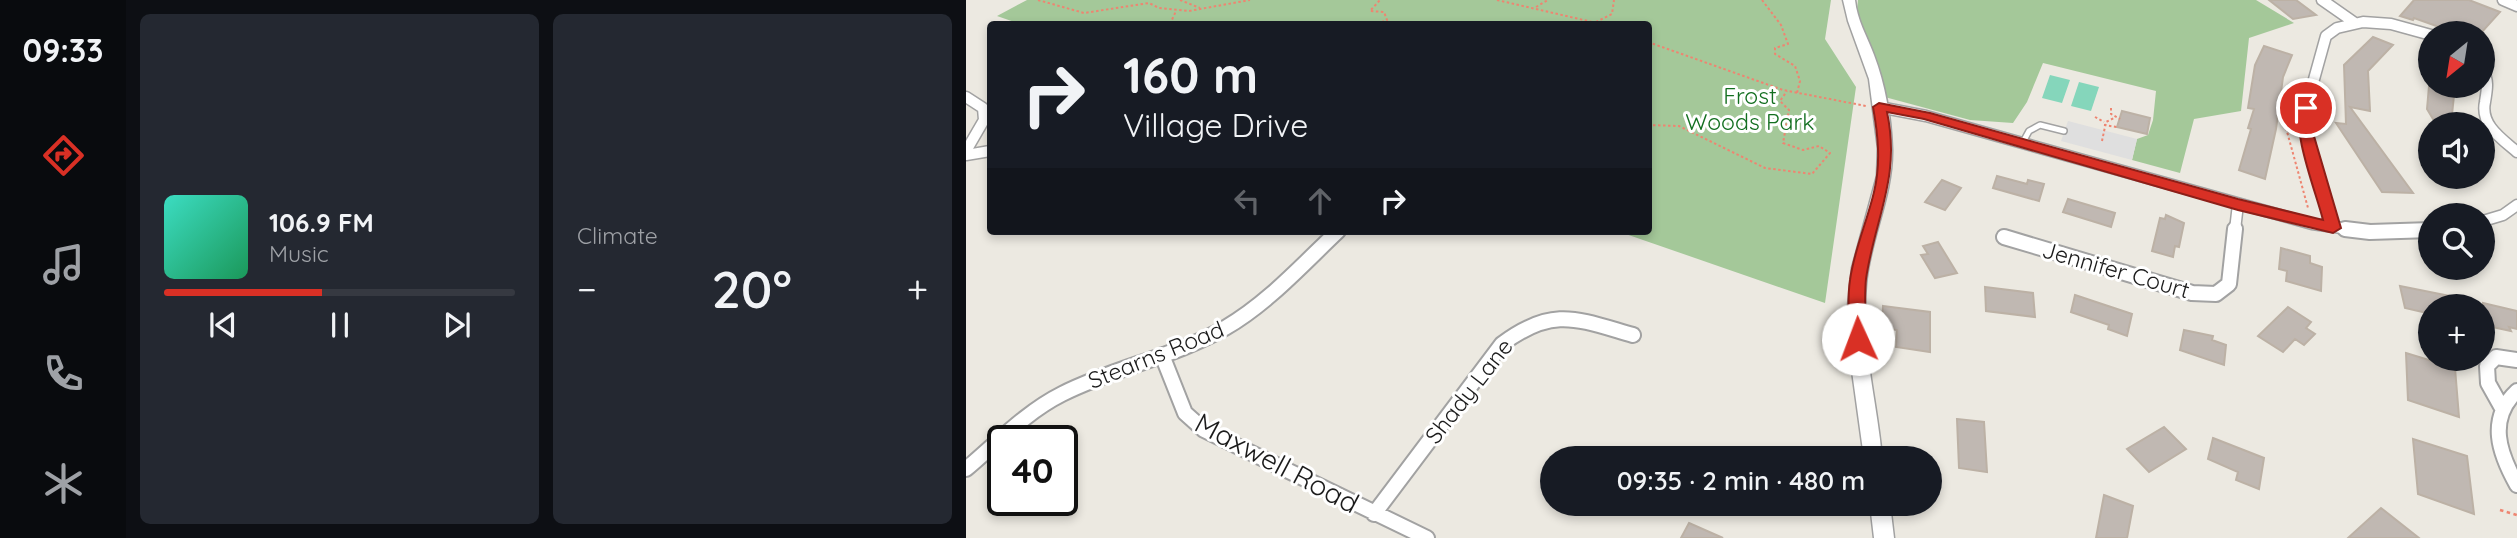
<!DOCTYPE html>
<html lang="en">
<head>
<meta charset="utf-8">
<style>
	:root { --surface:#171b24; --page:#242831; --text:#f1f3f6; --muted:#9ea1a6; --line:#363941; --accent:#d93025 }
	body { margin:0; font-family:Quicksand,sans-serif; background:var(--page); color:var(--text); height:100vh; display:flex; flex-direction:column; font-size:26px; white-space:nowrap }
	* { box-sizing:border-box; margin:0 }
	p { font-size:23px; color:var(--muted) }
	.icon { flex:none; width:38px; height:38px; fill:none; stroke:currentColor; stroke-width:2; stroke-linecap:round; stroke-linejoin:round }
	.map { position:relative; flex:1; overflow:hidden }
	.drawer { display:flex; flex-direction:column; gap:14px; padding:14px; background:#0d0f14; width:840px }
	.drawer>* { flex:none }
	.banner { position:absolute; left:21px; top:21px; width:665px; height:214px; border-radius:7px; box-shadow:0 4px 10px #0003; background:#171b24; color:var(--text); overflow:hidden }
	.needle { width:46px; rotate:210deg }
	.controls { position:absolute; left:1452px; top:21px; display:grid; gap:14px }
	.controls a { display:grid; place-items:center; width:77px; height:77px; border-radius:50%; background:var(--surface); box-shadow:0 4px 10px #0003; font-size:35px }
	.speed { position:absolute; left:21px; top:425px; display:flex; gap:14px; font-size:35px; font-weight:700; text-align:center }
	.speed>* { display:grid; place-content:center; width:91px; height:91px; border-radius:50%; background:var(--surface); box-shadow:0 4px 10px #0003; line-height:1 }
	.speed .limit { border:4px solid #111; border-radius:10px; background:#fff; color:#111 }
	.pin { position:absolute; display:grid; place-items:center; width:60px; height:60px; color:#fff; margin:-30px; border:4px solid #fff; border-radius:50%; box-shadow:0 2px 7px #0007 }
	.me { position:absolute; width:77px; margin:-38px; rotate:358deg; stroke-linejoin:round; filter:drop-shadow(0 0 5px #0008) }
	.turn { display:flex; align-items:center; gap:24px; height:147px; padding:0 21px; font-size:32px }
	.turn .icon { width:91px; height:91px; stroke-width:2.5 }
	.turn b { display:block; font-size:49px; line-height:60px }
	.lanes { display:flex; align-items:center; height:66px; padding:0 21px; background:#0003; justify-content:center; gap:35px; direction:ltr }
	.lanes .off { opacity:.35 }
	.big { font-size:52px; font-weight:600; line-height:1.1 }
	.drawer .tile { flex:1; display:flex; flex-direction:column; justify-content:center; gap:10px; min-width:0; padding:0 24px; border-radius:10px; background:var(--page) }
	.song { display:flex; align-items:center; gap:21px }
	.cover { width:84px; height:84px; border-radius:10px; background:linear-gradient(135deg,hsl(170 70% 55%),hsl(150 70% 35%)) }
	.played { height:7px; border-radius:4px; background:linear-gradient(90deg,var(--accent) 45%,var(--line) 45%) }
	.keys { display:flex; justify-content:space-around; direction:ltr }
	.heat { display:flex; justify-content:space-between; align-items:center; font-size:38px; direction:ltr }
	.drawer .tiles { flex:1; display:grid; gap:14px; grid-template-columns:repeat(2,1fr) }
	.trip { position:absolute; left:574px; top:446px; width:402px; height:70px; border-radius:35px; background:var(--surface); box-shadow:0 4px 10px #0003; font-weight:600; line-height:70px; text-align:center }
	main { display:flex; flex:1; min-height:0 }
	.tabs { display:flex; flex-direction:column; width:126px; justify-content:space-around; align-items:center; background:#090b0e; color:var(--muted) }
	.tabs .icon { width:49px; height:49px }
	.tabs .on { color:var(--accent) }
	.tabs b { font-size:32px; color:var(--text) }
	.map>svg:first-child { display:block }
	.forest { fill:#a4c899 }
	.pitch { fill:#85d6bb }
	.parking { fill:#dfdfdf }
	.building { fill:#c0b8b2; stroke:#bcb1a5; stroke-width:2 }
	.lines { fill:none; stroke-linecap:round; stroke-linejoin:round }
	.service-casing { stroke:#a2a2a2; stroke-width:8 }
	.minor-far1-casing { stroke:#a2a2a2; stroke-width:13 }
	.minor-casing { stroke:#a2a2a2; stroke-width:18 }
	.tertiary-casing { stroke:#a2a2a2; stroke-width:3 }
	.path-far1 { stroke:#ee8571; stroke-width:2; stroke-dasharray:2.5 2.5; stroke-linecap:butt }
	.path { stroke:#ee8571; stroke-width:2.5; stroke-dasharray:3.5 3.5; stroke-linecap:butt }
	.service { stroke:#fff; stroke-width:5 }
	.minor-far1 { stroke:#fff; stroke-width:10 }
	.minor { stroke:#fff; stroke-width:14 }
	.tertiary { fill:#fff; fill-rule:evenodd }
	.route { fill:#d93025; stroke:#8d1f18; stroke-width:2 }
	.labels { text-anchor:middle; stroke-width:6; stroke-linejoin:round; paint-order:stroke }
	.park-label { font-size:23px; fill:#136f20; stroke:#fff }
	.street-label { font-size:23px; fill:#1b1b1b; stroke:#fff }
	.near-street-label { font-size:28px; fill:#1b1b1b; stroke:#fff }
</style>
</head>
<body>
<main>
<nav class="tabs">
<b>09:33</b>
<svg class="icon on" aria-label="directions" viewBox="0 0 24 24"><path d="M12 3l9 9-9 9-9-9zM9 14v-3h6M13 9l2 2-2 2"/></svg>
<svg class="icon" aria-label="music" viewBox="0 0 24 24"><path d="M9 18V5l10-2v13"/><circle cx="6" cy="18" r="3"/><circle cx="16" cy="16" r="3"/></svg>
<svg class="icon" aria-label="phone" viewBox="0 0 24 24"><path d="M5 4h4l2 5-3 2q2 4 5 5l2-3 5 2v4C11 20 4 13 5 4z"/></svg>
<svg class="icon" aria-label="climate" viewBox="0 0 24 24"><path d="M12 3v18M4 7l16 10M4 17L20 7"/></svg>
</nav>
<section class="drawer">
<div class="tiles">
<div class="tile">
<div class="song"><i class="cover"></i><div><b>106.9 FM</b><p>Music</p></div></div>
<div class="played"></div>
<div class="keys"><svg class="icon" aria-label="previous" viewBox="0 0 24 24"><path d="M18 5L8 12l10 7zM5 5v14"/></svg><svg class="icon" aria-label="pause" viewBox="0 0 24 24"><path d="M8 5v14M16 5v14"/></svg><svg class="icon" aria-label="next" viewBox="0 0 24 24"><path d="M6 5l10 7-10 7zM19 5v14"/></svg></div>
</div>
<div class="tile"><p>Climate</p>
<div class="heat"><a>−</a><b class="big">20°</b><a>+</a></div>
</div>
</div>
</section>
<div class="map">
<svg width="1551" height="538" viewBox="0 0 1551 538">
	<rect width="100%" height="100%" fill="#ece9e1"/>
	<!-- forest -->
	<path class="forest" d="M61,0H865L859,39L890,87L859,303L651,231H682V24H54L31,16Z
		M892,0H1290L1328,23L1283,38L1275,111L1228,119L1214,173L1166,160L1171,139L1182,135L1187,120L1190,91L1077,63L1061,102L1047,123L1004,120L915,96L891,11Z"/>
	<!-- pitch -->
	<path class="pitch" d="M1084,75L1104,80L1096,103L1076,98Z
		M1113,82L1133,87L1125,111L1105,106Z"/>
	<!-- parking -->
	<path class="parking" d="M1102,121L1171,139L1166,160L1095,141Z"/>
	<!-- building -->
	<path class="building" d="M1303,0H1330L1350,15L1327,19Z
		M1448,0H1503L1534,12L1515,33H1490L1448,18L1447,20L1434,16Z
		M1407,37L1427,45L1402,71L1404,111L1384,107L1447,193L1416,192L1370,123L1380,124L1378,65Z
		M1298,46L1326,55L1317,77L1310,129L1299,179L1273,170L1285,129L1282,128L1288,109L1282,108L1289,65Z
		M1463,86H1489L1485,124H1470L1461,109Z
		M1156,111L1184,118L1181,134L1151,127Z
		M1031,176L1061,184L1062,180L1078,184L1073,201L1027,188Z
		M976,180L995,188L979,210L959,202Z
		M1102,199L1149,213L1145,227L1097,212Z
		M1200,215L1218,223L1213,247L1209,246L1207,257L1186,251L1194,218L1199,219Z
		M972,242L991,273L969,278L955,255L962,254L957,246Z
		M1315,248L1344,256V263L1356,267L1355,291L1320,281L1321,271L1313,269Z
		M1434,286L1509,301L1508,306H1465V314L1439,308Z
		M1019,287L1067,293L1069,317L1020,311Z
		M1109,295L1166,314L1161,336L1142,329L1143,325L1105,312Z
		M1517,303L1551,311V329L1543,327L1545,331L1517,325Z
		M917,306L964,312V352L930,347L931,330L916,328Z
		M1322,307L1345,322L1340,328L1349,334L1338,345L1329,339L1317,352L1292,336Z
		M1218,330L1247,336L1246,340L1260,345L1258,365L1214,350Z
		M1440,353L1489,368L1493,417L1442,400Z
		M991,419L1018,422L1021,472L993,468Z
		M1198,427L1220,449L1183,472L1161,449Z
		M1247,438L1298,458L1293,489L1270,480L1272,472L1242,459Z
		M1447,439L1501,456L1508,514L1452,494Z
		M1138,495L1167,506L1161,538H1130Z
		M1415,508L1453,538H1382Z
		M723,523L757,538H715Z"/>
	<g class="lines">
		<defs>
			<path id="service" d="M1057,142L1063,131L1074,125L1098,131"/>
			<path id="minor-far1" d="M1356,0L1389,23
				M1537,0L1551,6
				M1517,69C1523,82 1521,89 1519,102C1514,125 1536,139 1551,152
				M0,97L17,108L18,120L0,151
				M913,107L960,116L1346,224L1391,230
				M0,155L24,151
				M1517,221L1537,215L1551,205
				M1367,227L1339,126L1340,108L1360,36L1371,28L1397,22L1425,24L1465,35
				M1269,230L1272,204
				M1457,230H1465"/>
			<path id="minor" d="M1379,229L1404,232L1465,230
				M1038,237L1226,293L1250,294L1263,284L1269,229
				M196,355L219,413L238,430L461,538
				M1551,391C1521,419 1533,453 1551,485
				M1536,408L1522,383L1521,366L1530,357L1551,360
				M0,469C31,443 60,412 96,394C149,367 208,357 259,328C302,303 336,265 372,231
				M408,514L536,344C587,306 611,319 667,335"/>
			<path id="tertiary" d="M877,0H889C891,20 901,36 908,55C919,84 925,118 926,149C927,196 904,238 900,284C894,343 911,400 916,458H898L886,371L882,306L886,268L911,176L912,148L903,79L882,21Z
				M904,504H924L928,538H908Z"/>
		</defs>
		<!-- service casing -->
		<use href="#service" class="service-casing"/>
		<!-- minor-far1 casing -->
		<use href="#minor-far1" class="minor-far1-casing"/>
		<!-- minor casing -->
		<use href="#minor" class="minor-casing"/>
		<!-- tertiary casing -->
		<use href="#tertiary" class="tertiary-casing"/>
		<!-- path-far1 -->
		<path class="path-far1" d="M72,0L118,13L183,3L193,8L223,11L284,0
			M214,0L234,8
			M531,0L635,24
			M796,0L815,25L822,44L809,48V54L829,66L834,81L831,93
			M570,7L582,0
			M630,22L646,14L648,0
			M204,24L210,11
			M411,24L421,20L418,12L404,11L414,0
			M682,42L817,90L900,106
			M1145,108V114L1154,119
			M1129,117L1138,122
			M682,125L713,126L799,168L846,174L864,153L853,146L837,150L817,143L823,110L814,101L821,91
			M1138,125L1151,127
			M1320,128L1342,208
			M1136,141L1140,122L1148,118"/>
		<!-- path -->
		<path class="path" d="M1534,510L1551,515"/>
		<!-- service -->
		<use href="#service" class="service"/>
		<!-- minor-far1 -->
		<use href="#minor-far1" class="minor-far1"/>
		<!-- minor -->
		<use href="#minor" class="minor"/>
		<!-- tertiary -->
		<use href="#tertiary" class="tertiary"/>
	</g>
	<!-- route -->
	<path class="route" d="M913,103L964,113L1272,199L1357,220C1350,192 1325,130 1335,105H1345V126L1375,228L1367,233L1272,210L958,119L921,112C935,178 909,217 900,279C898,298 900,320 900,339L898,344H886L883,339C883,320 881,299 884,280C888,250 901,222 908,192C915,163 912,135 907,107Z"/>
	<g class="labels">
		<!-- park labels -->
		<g class="park-label">
			<text x="784" y="104">Frost<tspan x="784" dy="26">Woods Park</tspan></text>
		</g>
		<!-- street labels -->
		<g class="street-label">
			<text transform="translate(1150 270) rotate(16)" y="8">Jennifer Court</text>
			<text transform="translate(190 355) rotate(-22)" y="8">Stearns Road</text>
			<text transform="translate(503 391) rotate(-52)" y="8">Shady Lane</text>
		</g>
		<!-- near-street labels -->
		<g class="near-street-label">
			<text transform="translate(311 463) rotate(28)" y="10">Maxwell Road</text>
		</g>
	</g>
</svg>
<div class="controls">
<a><svg class="needle" viewBox="-14 -14 28 28"><path d="M0-13l5 13h-10z" fill="#e53935"/><path d="M0 13l5-13h-10z" fill="#9ea1a6"/></svg></a>
<a><svg class="icon" aria-label="sound" viewBox="0 0 24 24"><path d="M4 9h4l5-4v14l-5-4H4zM17 9q2 3 0 6"/></svg></a>
<a><svg class="icon" aria-label="search" viewBox="0 0 24 24"><circle cx="10" cy="10" r="6"/><path d="M15 15l6 6"/></svg></a>
<a>+</a>
</div>
<div class="speed"><div class="limit">40</div></div>
<div class="pin" style="left:1340px;top:108px;background:#d93025"><svg class="icon" aria-label="arrive" viewBox="0 0 24 24"><path d="M6 21V4h12l-3 4 3 4H6"/></svg></div>
<svg class="me" style="left:892px;top:339px" viewBox="-20 -20 40 40"><circle r="19" fill="#fff"/><path d="M0-13L10 11 0 6-10 11z" fill="#d93025"/></svg>
<div class="trip">09:35 · 2 min · 480 m</div>
<div class="banner">
<div class="turn"><svg class="icon" aria-label="right" viewBox="0 0 24 24"><path d="M7 20v-9h11M14 6l5 5-5 5"/></svg><div><b>160 m</b>Village Drive</div></div>
<div class="lanes"><svg class="icon off" aria-label="left" viewBox="0 0 24 24"><path d="M17 20v-9H6M10 6l-5 5 5 5"/></svg><svg class="icon off" aria-label="ahead" viewBox="0 0 24 24"><path d="M12 20V5M6 11l6-6 6 6"/></svg><svg class="icon" aria-label="right" viewBox="0 0 24 24"><path d="M7 20v-9h11M14 6l5 5-5 5"/></svg></div>
</div>
</div>
</main>
</body>
</html>
